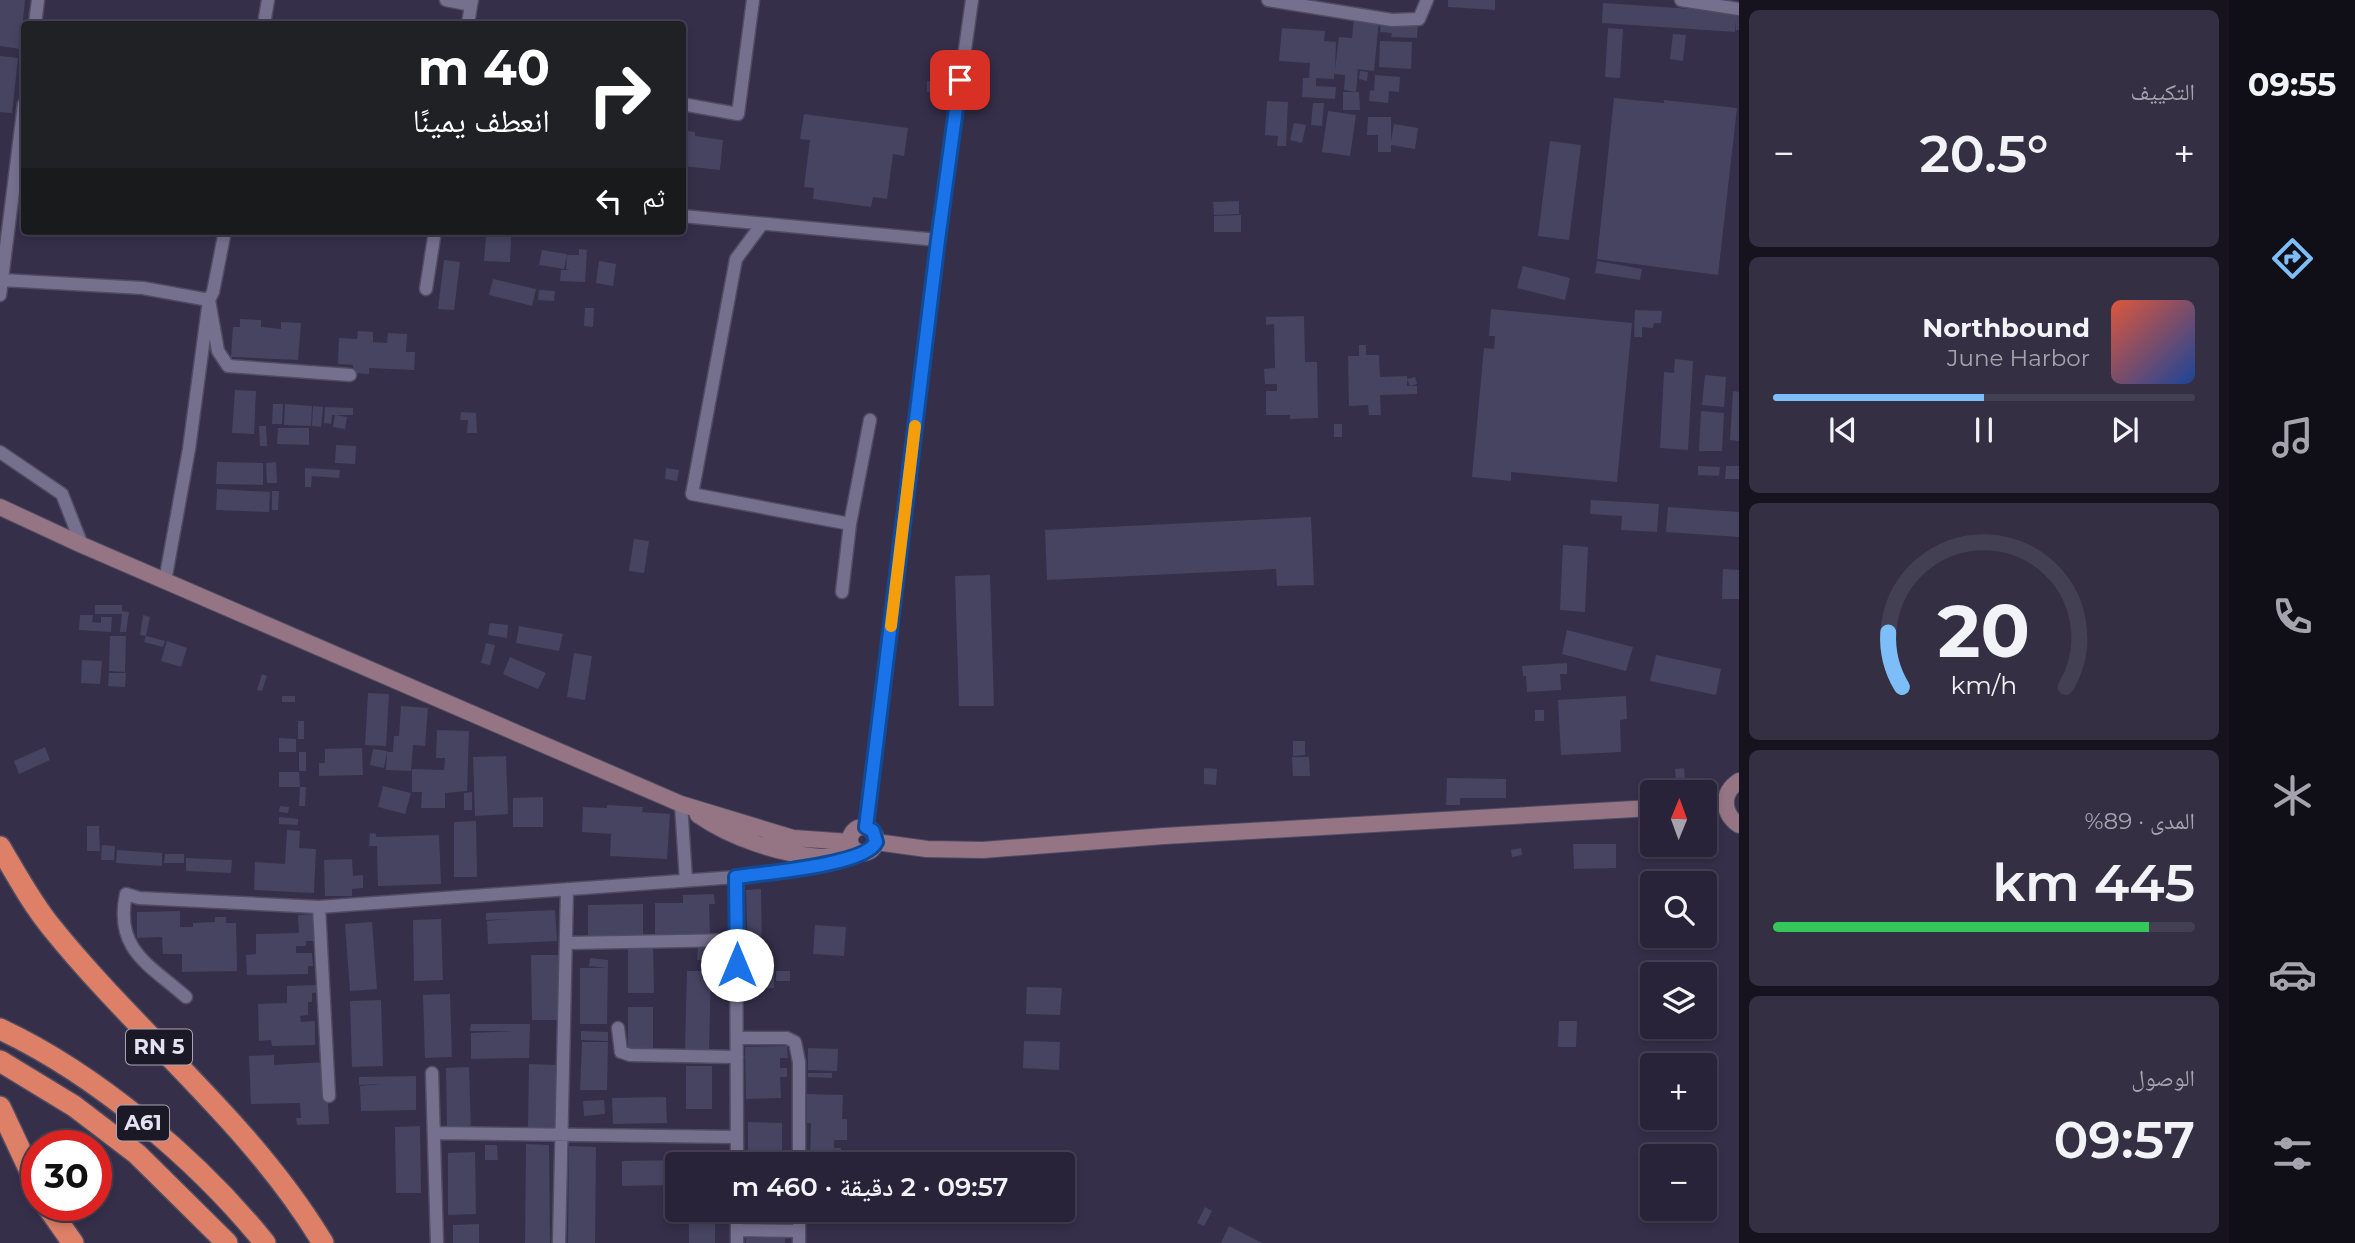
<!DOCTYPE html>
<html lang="ar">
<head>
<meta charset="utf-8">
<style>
	:root { --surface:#282338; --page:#342f43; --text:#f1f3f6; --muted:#a5a4ae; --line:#444053; --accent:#7dbef9 }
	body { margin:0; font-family:Montserrat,"Noto Naskh Arabic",sans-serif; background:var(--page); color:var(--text); direction:rtl; height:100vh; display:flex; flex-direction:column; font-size:26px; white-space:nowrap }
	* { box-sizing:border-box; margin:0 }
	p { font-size:23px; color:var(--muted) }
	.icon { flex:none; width:38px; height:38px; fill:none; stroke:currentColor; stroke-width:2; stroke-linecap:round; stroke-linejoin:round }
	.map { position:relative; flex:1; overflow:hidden; direction:ltr }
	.side { display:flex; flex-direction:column; gap:10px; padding:10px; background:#16131f; width:490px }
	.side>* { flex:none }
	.top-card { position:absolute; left:21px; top:21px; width:665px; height:214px; border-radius:7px; box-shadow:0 4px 10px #0003,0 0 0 2px var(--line); direction:rtl; background:#202124; color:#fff; overflow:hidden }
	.needle { width:46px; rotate:1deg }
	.buttons { position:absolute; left:1640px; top:780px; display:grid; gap:14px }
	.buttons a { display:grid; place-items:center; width:77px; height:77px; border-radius:7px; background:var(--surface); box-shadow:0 4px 10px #0003,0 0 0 2px var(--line); font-size:35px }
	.speed { position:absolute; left:21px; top:1130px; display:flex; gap:14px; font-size:35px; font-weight:700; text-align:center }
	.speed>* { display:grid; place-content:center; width:91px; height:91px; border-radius:50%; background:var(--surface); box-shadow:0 4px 10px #0003,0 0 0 2px var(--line); line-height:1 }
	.speed .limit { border:10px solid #d22; background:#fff; color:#111 }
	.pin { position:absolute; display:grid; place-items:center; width:60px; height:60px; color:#fff; margin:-30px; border-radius:14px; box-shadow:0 4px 10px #0006 }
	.me { position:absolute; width:77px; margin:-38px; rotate:0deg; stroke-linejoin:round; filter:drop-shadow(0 0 5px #0008) }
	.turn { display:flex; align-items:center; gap:24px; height:147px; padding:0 21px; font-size:32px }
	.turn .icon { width:91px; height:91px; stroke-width:2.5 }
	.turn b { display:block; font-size:49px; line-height:60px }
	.then { display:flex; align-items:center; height:66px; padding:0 21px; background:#0003; gap:14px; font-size:26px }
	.big { font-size:52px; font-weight:600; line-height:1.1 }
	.side .widget { flex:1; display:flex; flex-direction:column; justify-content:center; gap:10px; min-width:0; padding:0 24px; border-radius:10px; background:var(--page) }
	.side .dial { align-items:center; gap:0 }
	.dial svg { height:182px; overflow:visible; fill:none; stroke:var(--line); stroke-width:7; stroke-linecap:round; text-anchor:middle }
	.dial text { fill:var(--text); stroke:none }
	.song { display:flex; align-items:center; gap:21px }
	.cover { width:84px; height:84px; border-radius:10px; background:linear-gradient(135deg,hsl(10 70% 55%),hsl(220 70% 35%)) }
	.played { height:7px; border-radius:4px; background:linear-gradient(90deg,var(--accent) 50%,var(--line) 50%) }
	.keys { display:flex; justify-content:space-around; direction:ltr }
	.heat { display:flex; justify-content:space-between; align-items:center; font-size:38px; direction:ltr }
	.charge { height:10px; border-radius:5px; background:linear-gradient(90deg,#34c759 89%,var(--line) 0) }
	.trip { position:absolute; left:665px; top:1152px; width:410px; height:70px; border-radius:7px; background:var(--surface); box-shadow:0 4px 10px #0003,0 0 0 2px var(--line); font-weight:600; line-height:70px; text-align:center; direction:rtl }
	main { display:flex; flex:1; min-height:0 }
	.tab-bar { display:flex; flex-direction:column; width:126px; justify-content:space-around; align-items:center; background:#100e16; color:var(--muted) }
	.tab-bar .icon { width:49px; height:49px }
	.tab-bar .current { color:var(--accent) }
	.tab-bar b { font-size:32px; color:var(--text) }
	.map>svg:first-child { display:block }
	.building { fill:#464461 }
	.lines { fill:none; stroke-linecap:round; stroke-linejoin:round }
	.street-casing { stroke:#504c62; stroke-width:15 }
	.secondary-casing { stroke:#504c62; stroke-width:18 }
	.highway-casing { stroke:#504c62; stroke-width:24 }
	.street { stroke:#76708f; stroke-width:12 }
	.secondary { stroke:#957583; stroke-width:16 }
	.highway { stroke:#dd8067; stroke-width:21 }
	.route-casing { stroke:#114b97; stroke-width:18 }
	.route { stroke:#1a73e8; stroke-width:12 }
	.slow { stroke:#f59e0b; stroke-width:12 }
	.labels { text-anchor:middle; stroke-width:7; stroke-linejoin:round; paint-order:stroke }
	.shield { fill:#1c1926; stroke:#a7a5b5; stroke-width:2 }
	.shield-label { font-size:21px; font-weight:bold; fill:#e3e1f2 }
</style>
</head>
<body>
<main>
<nav class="tab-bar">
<b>09:55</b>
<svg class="icon current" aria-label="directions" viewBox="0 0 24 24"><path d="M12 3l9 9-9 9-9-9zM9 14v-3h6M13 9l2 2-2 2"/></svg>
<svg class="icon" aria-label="music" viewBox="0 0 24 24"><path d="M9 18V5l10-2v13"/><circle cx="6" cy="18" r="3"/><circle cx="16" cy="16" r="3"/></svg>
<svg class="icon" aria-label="phone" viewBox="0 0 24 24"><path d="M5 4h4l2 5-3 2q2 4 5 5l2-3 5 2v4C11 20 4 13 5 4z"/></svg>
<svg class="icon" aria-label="climate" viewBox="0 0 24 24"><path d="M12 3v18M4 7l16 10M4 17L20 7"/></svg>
<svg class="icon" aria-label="car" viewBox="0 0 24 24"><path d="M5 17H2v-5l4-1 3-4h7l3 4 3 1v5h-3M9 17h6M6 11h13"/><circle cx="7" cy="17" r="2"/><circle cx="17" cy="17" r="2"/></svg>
<svg class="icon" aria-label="filters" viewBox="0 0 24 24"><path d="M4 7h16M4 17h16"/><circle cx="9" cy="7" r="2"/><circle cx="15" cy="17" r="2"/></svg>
</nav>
<section class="side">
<div class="widget"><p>التكييف</p>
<div class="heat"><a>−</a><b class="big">20.5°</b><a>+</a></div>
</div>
<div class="widget">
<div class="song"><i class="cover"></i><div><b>Northbound</b><p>June Harbor</p></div></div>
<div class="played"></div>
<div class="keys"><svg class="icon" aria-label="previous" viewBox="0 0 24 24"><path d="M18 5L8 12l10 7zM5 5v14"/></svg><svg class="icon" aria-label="pause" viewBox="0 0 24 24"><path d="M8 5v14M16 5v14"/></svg><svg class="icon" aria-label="next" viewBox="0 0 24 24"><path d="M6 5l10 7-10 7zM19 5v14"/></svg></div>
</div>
<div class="widget dial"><svg viewBox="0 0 100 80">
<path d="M14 69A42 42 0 1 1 86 69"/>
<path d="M14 69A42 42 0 0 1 8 45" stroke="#7dbef9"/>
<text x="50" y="56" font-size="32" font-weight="700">20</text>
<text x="50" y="72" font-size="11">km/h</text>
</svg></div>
<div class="widget"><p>المدى · 89%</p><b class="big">445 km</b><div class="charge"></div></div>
<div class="widget"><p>الوصول</p><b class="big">09:57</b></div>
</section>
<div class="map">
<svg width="1739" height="1243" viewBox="0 0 1739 1243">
	<rect width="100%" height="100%" fill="#352f4a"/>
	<!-- building -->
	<path class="building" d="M0,0H25L20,49L0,46Z
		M1448,0H1495V10L1448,7Z
		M1603,3L1736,12V17L1739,14V30H1736V21L1735,32L1602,23Z
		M1354,18L1379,20L1374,71L1356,69L1358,70L1356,92L1344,90L1345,75L1334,74V79L1316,78V86L1336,87L1335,99L1302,97L1303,78H1309L1310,63L1279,61L1282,28L1325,31L1324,41L1336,42L1335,70L1339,37L1352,38Z
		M1381,21L1418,24L1417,38L1391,37L1392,33L1380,32Z
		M1608,28L1623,29L1620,78L1605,77Z
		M1673,34L1686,35L1683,61L1670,59Z
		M1380,41L1412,42L1411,69L1379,67Z
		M0,56L18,58L12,113L0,112Z
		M1360,71L1368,72L1367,81L1359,79Z
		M1375,75L1400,77L1399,92L1389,91L1388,103L1369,101L1370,90L1374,91Z
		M927,81L939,82L938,93L927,92Z
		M1343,92H1359L1360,110H1343Z
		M1614,98L1664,103V100L1737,108L1718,275L1597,259Z
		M1267,101L1288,102L1286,146H1277L1278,136L1265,135Z
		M1313,103H1324L1322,126L1311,125Z
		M1328,111L1356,115L1350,156L1322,152Z
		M804,114L908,128L904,156L893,154L887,199L873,197L871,207L813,199L814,188L804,187L810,140L800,139Z
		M1368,117H1391V141L1394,124L1418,128L1415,149L1391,145V152H1378V135H1367Z
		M1294,123L1306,125L1302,143L1290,140Z
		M682,130L695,132V136L723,140L720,170L682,166Z
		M1550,141L1581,145L1569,240L1538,236Z
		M1239,201V214L1214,215L1213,202Z
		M1241,215V232H1214V216Z
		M496,231H521V236L495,235Z
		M486,236L511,237L510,262L484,261Z
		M579,249L587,250L585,282L560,281L561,270H570L566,269L567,255H579Z
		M542,250L567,254L564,269L539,265Z
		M444,260L460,262L454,310L438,309Z
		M599,261L616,264L613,286L596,283Z
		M1597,261L1642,269L1640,280L1595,273Z
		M1523,266L1570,278L1565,300L1517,288Z
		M493,279L536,289L532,306L489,295Z
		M539,290L555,291L554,301L538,300Z
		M585,308H594L593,327L584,326Z
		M1491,309L1632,323L1617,482L1511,472V481L1472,477L1484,348L1494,349L1495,336H1489Z
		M1635,310L1662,311L1661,323H1654L1653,328L1642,327V337H1634Z
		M1304,316L1305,362H1317L1318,418L1290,419V415H1266V391H1277V384H1265L1264,369L1275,368L1274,324L1266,325V317Z
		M240,319L261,320V327L281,329V322L301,323L298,360L231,357L233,327H240Z
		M358,331L373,332V342L387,343L388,333L407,334L406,352H415L414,370L369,368V374L353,373V365L338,364L339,338L357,339Z
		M1359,345H1366V355H1379L1380,377L1407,376V386H1410L1407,379L1415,377L1417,384L1410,386H1417V394L1380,395L1381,415H1369L1368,405L1349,406L1348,356H1359Z
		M1675,359L1693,361L1688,450L1660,448L1664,372L1674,373Z
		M1705,375L1726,377L1724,407L1702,405Z
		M235,390L256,391L254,434L232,433Z
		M1733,391L1739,392V441L1730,440Z
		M273,404H283L282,424H272Z
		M285,404L312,406L311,426L284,425Z
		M313,406L323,407L321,427L312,426Z
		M325,407L353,408V415H332L331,424L324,423Z
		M1701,411L1724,413L1722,451H1699Z
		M461,412L476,413L477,433H467L468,420H460Z
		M335,415L347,417L345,429L333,427Z
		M1334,424H1342V437H1334Z
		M259,426H266L267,446H260Z
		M278,428H309V445L277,444Z
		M336,445L356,446L355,464L335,463Z
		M217,462L263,463V485L216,484Z
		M276,462L277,483H267L266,463Z
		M1698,466L1720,467L1719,476L1698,475Z
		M1726,466H1739V479H1725Z
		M305,468L340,470L339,478L312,476L311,487H305Z
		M666,468L679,470L677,481L665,479Z
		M217,489L270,492L269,512L216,510Z
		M272,491H279L278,510H272Z
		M1591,500L1659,504L1657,532L1621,530L1622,516L1590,514Z
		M1668,507L1739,512V537L1666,532Z
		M1311,517L1314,585L1277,586L1276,569L1047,580L1045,530Z
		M634,539L649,541L644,573L629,571Z
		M1563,545L1588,547L1585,612L1560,610Z
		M1723,569L1739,570V599H1722Z
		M990,575L994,706H959L955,576Z
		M95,605H122V611L129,612L126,632H120L122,614H95Z
		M80,615H93L92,622L101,623V617H112L111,632L79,630Z
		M143,615L150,617L146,636L165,641L163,647L144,642L146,636L140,635Z
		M490,623L508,625L507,638L488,635Z
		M519,626L563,634L559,651L516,643Z
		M1567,630L1633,647L1626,671L1562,654Z
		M110,636H126L125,672L109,671Z
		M167,641L187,648L181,667L161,661Z
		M486,643L495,645L490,665L481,663Z
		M574,653L592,656L585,700L567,697Z
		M1656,655L1721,669L1716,695L1650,681Z
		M510,657L546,673L538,689L503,674Z
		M82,660L102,661L100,684L81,683Z
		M1567,663V674H1560L1561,690L1527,692L1526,676H1523L1522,666Z
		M109,673H126L125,687L108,686Z
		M262,674L267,676L262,691L257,690Z
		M368,693L389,694L386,746L365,745Z
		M282,696H295V702H282Z
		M1626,696L1627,719L1620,720L1621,752L1561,755L1558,700Z
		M401,706L428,708L425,746L413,745L411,771L386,770L387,752H393L394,736H399Z
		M1535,710H1544V721H1535Z
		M298,721H304V739H298Z
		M437,730L469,731L467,791L445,793V808H421L422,792H412V769L444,770L445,758H436Z
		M279,738L296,739V752H279Z
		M1293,741H1305V755L1293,756Z
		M45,747L50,760L19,774L14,761Z
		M362,748L363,775L319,776V763H325V749Z
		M373,749L387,751L384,768L370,765Z
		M299,752H306V771H299Z
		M506,756L508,814L475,816L473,757Z
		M1292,757H1309L1310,776H1293Z
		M1204,768L1217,769L1216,785L1204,784Z
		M1684,768L1685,781L1676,782L1675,769Z
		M279,772H299L300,787H279Z
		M1447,778L1506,779V798H1460V805H1446Z
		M383,786L411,793L405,814L378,807Z
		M300,787H306L305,806H299Z
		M472,792V810H464V793Z
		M543,797V827H513V798Z
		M607,805L643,807L642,812L670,814L667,859L610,856L611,834L582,832L583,807L607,808Z
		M280,806L289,807L288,813L279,812Z
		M279,817L298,819V825L279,824Z
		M476,821L477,877H454V822Z
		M87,826H99L100,851H87Z
		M287,830L300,831L299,848L316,849L314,893L254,890L255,862L285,864Z
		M370,833L376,834V837L439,835L441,884L378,886L377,846H369Z
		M1573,844H1616V868L1574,869Z
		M102,845L115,846L114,860H101Z
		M1521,848L1522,855L1512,857L1511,850Z
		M117,850L162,853V866L116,863Z
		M165,854H184V863H164Z
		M186,858L232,860L231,873L186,871Z
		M352,859L353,876L363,875V888L352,889V896H325L324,860Z
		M761,889L762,954H748L746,890Z
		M714,894L715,904H709L710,935L655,936V903H683V895Z
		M643,904V935L588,936V905Z
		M555,910L557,941L488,944L487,921L511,919L486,920V913Z
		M180,911V927H193V923L215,922V917H226V923H236L237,971L182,972V954H163L162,937L137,938V912Z
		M314,914L315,941H306V946H296V953H312L313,966H308V974L247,975L246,955L256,954V934L299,933L298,915Z
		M441,919L443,980L414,981L413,920Z
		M372,922L377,989L350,991L345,924Z
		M815,925L846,927L844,956L813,954Z
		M698,947L711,948V961L697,960Z
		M653,948L654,993H628V949Z
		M531,955H558L560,1020H532Z
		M751,956H774V988H751Z
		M590,958L608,960L607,1024H580V968H607L589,966Z
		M687,971H711L709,1049H685Z
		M776,971H790V981H776Z
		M320,985V992L312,993V1002H308V1015L300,1016L301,1022L315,1021V1045L272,1046L271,1040L259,1041L258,1004L287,1003V986Z
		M1027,987L1062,988L1060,1015L1026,1014Z
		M450,994L452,1057L425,1058L423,995Z
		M381,1000L383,1066L352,1067L350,1001Z
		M628,1007H653V1051H628Z
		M1559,1021H1577L1576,1047H1558Z
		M471,1024H530L529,1058L471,1059V1033L516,1031H470Z
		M581,1031L608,1032V1041L581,1040Z
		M1024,1041L1060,1042L1059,1070L1023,1068Z
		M582,1042H608L607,1090H580Z
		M787,1046L788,1058H780V1068H787V1077H780L781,1098L746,1099L745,1047Z
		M808,1048L838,1049L837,1071L808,1070Z
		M274,1055V1065L326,1062L329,1124L297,1125L296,1118H301L300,1103L251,1104L249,1056Z
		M529,1064L556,1065L555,1127H528Z
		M686,1066H712V1109H686Z
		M469,1067L471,1132L447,1133L446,1068Z
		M808,1073H832V1078L808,1077Z
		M416,1076V1110L361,1111L360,1086L381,1084L359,1085V1077Z
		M807,1094L843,1095L842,1119H847V1140H834V1148H841L840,1164H810L811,1123H807Z
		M666,1097L667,1123L613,1124L612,1098Z
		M604,1100L605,1114L584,1116L583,1101Z
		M748,1122L782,1123V1151H748Z
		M420,1126L421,1193H396L395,1127Z
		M526,1144L549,1145L550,1243H525Z
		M485,1145H497L498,1160H485Z
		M569,1146L596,1147L595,1243H568Z
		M475,1152L476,1214L448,1215V1153Z
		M699,1156H714V1164H699Z
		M677,1160V1185L622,1186V1161Z
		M1205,1207L1212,1211L1204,1226L1197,1223Z
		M689,1209H715V1243H689Z
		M747,1209H788V1214H781V1226H747Z
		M479,1224V1243H453V1225Z
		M1229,1226L1262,1243H1221Z
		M746,1238H785V1243H746Z"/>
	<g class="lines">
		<defs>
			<path id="street" d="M446,0L471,5L472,0
				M1268,0L1392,20L1419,19L1427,0
				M1681,0L1739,9
				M35,24L38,0
				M264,24L268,0
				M468,24L471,5
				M682,104L738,114L753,0
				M682,216L938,240
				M762,224L736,259L692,494L850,524
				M2,280L143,288L209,300L218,351L228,366L350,375
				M426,289L435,231
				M0,295L24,104
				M0,452L62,494L82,545
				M165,581L189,449L209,300L213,292L225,231
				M842,592L850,524L870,420
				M681,804L686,880
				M866,827L938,240L972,0
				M736,877L737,1164
				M319,907L329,1096
				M567,943L737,940
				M186,997C150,965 114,950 126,894L139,898L319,907L736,877L831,864L865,853
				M618,1028L621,1052L630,1055L737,1057
				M737,1038H787L795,1042L799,1062V1164
				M432,1073L437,1243
				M434,1133L737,1137
				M737,1209V1243
				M799,1209V1243
				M737,1230L799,1231
				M559,1243L567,889"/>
			<path id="secondary" d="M0,507L82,545L681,804L793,838L850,842
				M1739,781C1721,793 1722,813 1739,825
				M1704,805L1725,804
				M698,815C731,838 779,854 819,857C831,858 845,853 857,851
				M850 840a13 13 0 1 1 26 0a13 13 0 1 1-26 0Z
				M876,842L927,849L983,850L1164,836L1652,808"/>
			<path id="highway" d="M0,847C16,874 32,904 52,928C139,1036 251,1123 323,1243
				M0,1029C96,1074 198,1160 265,1243
				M0,1061L74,1106L137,1154L227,1243
				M0,1107L37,1186
				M47,1206L73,1243"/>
		</defs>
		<!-- street casing -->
		<use href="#street" class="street-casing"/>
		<!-- secondary casing -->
		<use href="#secondary" class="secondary-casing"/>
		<!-- highway casing -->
		<use href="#highway" class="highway-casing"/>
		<!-- street -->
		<use href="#street" class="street"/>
		<!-- secondary -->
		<use href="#secondary" class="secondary"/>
		<!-- highway -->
		<use href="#highway" class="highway"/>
	</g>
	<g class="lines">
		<defs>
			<path id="route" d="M737,965L736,877C763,873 866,865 876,842L873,831L866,827L938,240L960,80"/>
		</defs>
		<!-- route casing -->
		<use href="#route" class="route-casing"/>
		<!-- route -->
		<use href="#route" class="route"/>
		<!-- slow -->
		<path class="slow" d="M891,626L915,426"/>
	</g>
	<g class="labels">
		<!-- shield labels -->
		<g class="shield">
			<rect x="126" y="1029.5" width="66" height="35" rx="5"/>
			<rect x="117" y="1105.5" width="52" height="35" rx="5"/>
		</g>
		<g class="shield-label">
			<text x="159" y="1054">RN 5</text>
			<text x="143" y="1130">A61</text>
		</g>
	</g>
</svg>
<div class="buttons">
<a><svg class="needle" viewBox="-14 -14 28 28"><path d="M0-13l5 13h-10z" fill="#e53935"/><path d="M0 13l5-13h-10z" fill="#a5a4ae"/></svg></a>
<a><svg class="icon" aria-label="search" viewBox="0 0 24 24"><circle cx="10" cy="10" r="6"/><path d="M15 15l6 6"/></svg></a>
<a><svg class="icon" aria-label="layers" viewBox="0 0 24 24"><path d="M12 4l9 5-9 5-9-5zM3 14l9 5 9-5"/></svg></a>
<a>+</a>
<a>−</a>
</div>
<div class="speed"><div class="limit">30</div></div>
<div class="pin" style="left:960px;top:80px;background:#d93025"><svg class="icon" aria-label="arrive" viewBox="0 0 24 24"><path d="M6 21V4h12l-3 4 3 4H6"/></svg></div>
<svg class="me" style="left:737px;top:965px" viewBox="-20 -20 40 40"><circle r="19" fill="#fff"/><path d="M0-13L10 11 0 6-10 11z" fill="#1a73e8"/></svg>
<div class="trip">09:57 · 2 دقيقة · 460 m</div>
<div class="top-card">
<div class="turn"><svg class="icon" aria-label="right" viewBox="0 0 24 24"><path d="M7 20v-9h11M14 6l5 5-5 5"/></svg><div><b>40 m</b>انعطف يمينًا</div></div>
<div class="then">ثم<svg class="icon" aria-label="left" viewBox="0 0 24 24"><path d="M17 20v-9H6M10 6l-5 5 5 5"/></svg></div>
</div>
</div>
</main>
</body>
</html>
